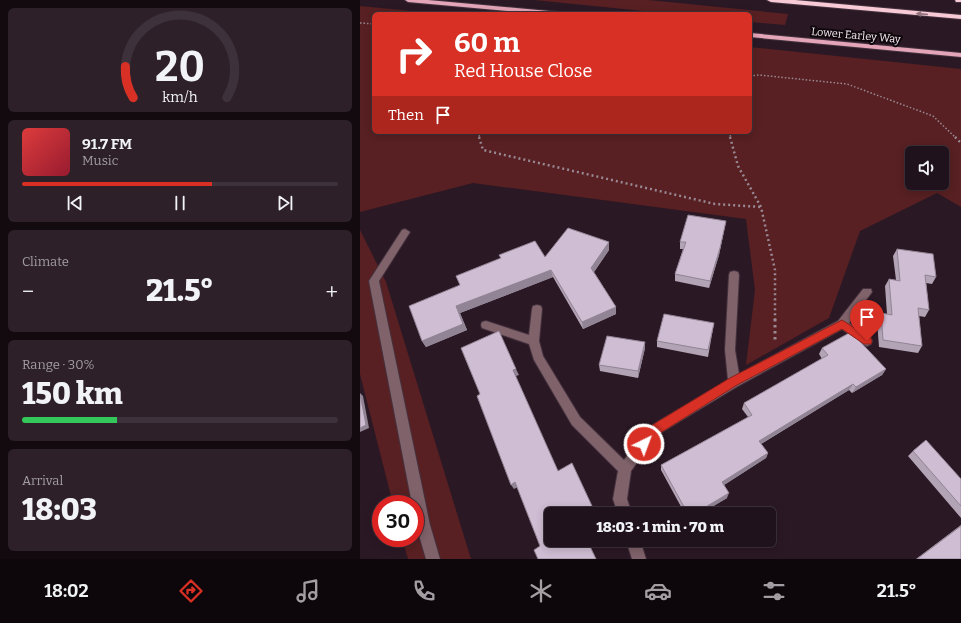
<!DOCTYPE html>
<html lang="en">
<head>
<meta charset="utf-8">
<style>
	:root { --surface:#20121c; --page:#2d2029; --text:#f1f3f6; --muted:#a29ea3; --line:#3d323b; --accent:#d93025 }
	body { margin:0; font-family:Bitter,serif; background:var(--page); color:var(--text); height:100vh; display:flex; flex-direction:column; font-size:15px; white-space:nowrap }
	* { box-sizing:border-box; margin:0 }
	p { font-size:13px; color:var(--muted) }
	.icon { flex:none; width:22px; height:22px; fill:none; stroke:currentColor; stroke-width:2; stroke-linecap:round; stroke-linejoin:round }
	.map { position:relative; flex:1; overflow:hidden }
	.drawer { display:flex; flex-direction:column; gap:8px; padding:8px; background:#120a0f; width:360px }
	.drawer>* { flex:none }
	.hud { position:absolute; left:12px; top:12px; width:380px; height:122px; border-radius:6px; box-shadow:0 2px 10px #0003,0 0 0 1px var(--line); background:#d93025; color:#fff; overflow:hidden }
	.fabs { position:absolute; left:545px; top:146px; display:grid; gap:8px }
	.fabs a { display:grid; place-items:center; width:44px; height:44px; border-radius:6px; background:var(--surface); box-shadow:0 2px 10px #0003,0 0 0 1px var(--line); font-size:20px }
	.speed { position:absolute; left:12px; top:495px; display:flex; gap:8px; font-size:20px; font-weight:700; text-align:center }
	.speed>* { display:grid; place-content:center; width:52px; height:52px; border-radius:50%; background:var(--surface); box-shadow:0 2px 10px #0003,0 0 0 1px var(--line); line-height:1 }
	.speed .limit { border:6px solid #d22; background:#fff; color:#111 }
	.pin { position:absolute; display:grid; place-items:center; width:34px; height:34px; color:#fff; margin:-41px -17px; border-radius:50% 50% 50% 0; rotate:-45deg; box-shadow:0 0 4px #0007 }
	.pin .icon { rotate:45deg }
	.me { position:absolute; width:44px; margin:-22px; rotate:42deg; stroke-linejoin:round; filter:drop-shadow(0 0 3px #0008) }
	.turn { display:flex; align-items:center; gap:14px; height:84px; padding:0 16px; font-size:18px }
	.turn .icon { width:52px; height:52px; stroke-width:2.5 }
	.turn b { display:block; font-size:28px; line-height:34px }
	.then { display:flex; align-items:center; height:38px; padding:0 16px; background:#0003; gap:8px; font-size:15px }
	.big { font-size:30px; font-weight:800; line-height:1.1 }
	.drawer .card { flex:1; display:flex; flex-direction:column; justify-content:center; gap:6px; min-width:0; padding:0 14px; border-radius:6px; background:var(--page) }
	.drawer .dial { align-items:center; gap:0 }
	.dial svg { height:104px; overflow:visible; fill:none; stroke:var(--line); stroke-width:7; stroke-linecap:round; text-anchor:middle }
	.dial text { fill:var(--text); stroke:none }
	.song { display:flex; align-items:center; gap:12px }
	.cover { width:48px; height:48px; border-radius:6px; background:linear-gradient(135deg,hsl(0 70% 55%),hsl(350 70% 35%)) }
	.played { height:4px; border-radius:2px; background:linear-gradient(90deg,var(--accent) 60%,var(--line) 60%) }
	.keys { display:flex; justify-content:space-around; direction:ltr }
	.heat { display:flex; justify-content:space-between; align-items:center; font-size:22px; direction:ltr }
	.charge { height:6px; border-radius:3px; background:linear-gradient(90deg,#34c759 30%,var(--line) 0) }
	.trip { position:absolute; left:184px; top:507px; width:232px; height:40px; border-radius:6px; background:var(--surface); box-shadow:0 2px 10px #0003,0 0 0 1px var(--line); font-weight:800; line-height:40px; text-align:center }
	.menu { display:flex; height:64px; justify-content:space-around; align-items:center; background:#0d070b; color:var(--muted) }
	.menu .icon { width:28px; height:28px }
	.menu .selected { color:var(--accent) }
	.menu b { font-size:18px; color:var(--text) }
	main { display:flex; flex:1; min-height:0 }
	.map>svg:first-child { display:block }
	.green { fill:#582022; fill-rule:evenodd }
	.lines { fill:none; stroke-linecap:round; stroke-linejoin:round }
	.minor-casing { stroke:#44323e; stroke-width:2 }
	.major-casing { stroke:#44323e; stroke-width:2 }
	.highway-casing { stroke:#44323e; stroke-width:2 }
	.path-far2 { stroke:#998994; stroke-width:1.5; stroke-dasharray:1.5 2; stroke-linecap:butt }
	.path-far1 { stroke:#998994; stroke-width:2.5; stroke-dasharray:2 3; stroke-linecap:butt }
	.path { stroke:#998994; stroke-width:3; stroke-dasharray:2.5 3.5; stroke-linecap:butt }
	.minor { fill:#80626a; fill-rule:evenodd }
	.major { fill:#e3a5b7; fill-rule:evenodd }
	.highway { fill:#f8cad6; fill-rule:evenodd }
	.wall { fill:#b2a3b5 }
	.shaded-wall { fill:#918494 }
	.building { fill:#cfbdd3; stroke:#918494 }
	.oneway { fill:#8f727b }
	.route { fill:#d93025; stroke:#8d1f18 }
	.labels { text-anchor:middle; stroke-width:4; stroke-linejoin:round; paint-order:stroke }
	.far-street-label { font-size:11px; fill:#faedf5; stroke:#0e070b }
</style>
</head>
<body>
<main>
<section class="drawer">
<div class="card dial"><svg viewBox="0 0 100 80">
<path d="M14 69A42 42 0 1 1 86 69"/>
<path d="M14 69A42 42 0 0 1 8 45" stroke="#d93025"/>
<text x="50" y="56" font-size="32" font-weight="700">20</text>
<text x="50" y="72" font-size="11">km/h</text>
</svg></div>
<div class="card">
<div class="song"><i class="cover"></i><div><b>91.7 FM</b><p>Music</p></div></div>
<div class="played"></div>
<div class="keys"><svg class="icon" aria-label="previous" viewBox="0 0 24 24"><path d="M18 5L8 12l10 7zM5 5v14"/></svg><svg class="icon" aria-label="pause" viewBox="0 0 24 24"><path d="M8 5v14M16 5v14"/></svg><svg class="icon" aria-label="next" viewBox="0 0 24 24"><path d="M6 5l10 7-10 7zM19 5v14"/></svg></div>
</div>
<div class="card"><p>Climate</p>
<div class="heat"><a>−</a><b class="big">21.5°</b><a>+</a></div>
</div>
<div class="card"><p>Range · 30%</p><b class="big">150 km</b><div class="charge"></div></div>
<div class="card"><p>Arrival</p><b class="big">18:03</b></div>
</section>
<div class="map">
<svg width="601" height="559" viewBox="0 0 601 559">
	<rect width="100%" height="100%" fill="#2b1825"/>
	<!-- green -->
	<path class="green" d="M174,0H288L428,14L425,25L390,22V14H313Z
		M0,6L83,14H14V132H390V47L601,69V207L577,193L500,231L469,318L386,365L395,290L386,219L113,183L0,212ZM552,153H582V183H552Z
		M0,230L26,282L111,559H48L42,538H55V504H33L0,374Z"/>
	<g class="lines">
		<defs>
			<path id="minor" d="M45,229L50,232L19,281L70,525L80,559H66L56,525L55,504H52L9,281L42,230Z
				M374,271L378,272L379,275L375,350L379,374L478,321L503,289H511L512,292L489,323L511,338L512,341L511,344L507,346L503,344L482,329L378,386L297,435L271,471L267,499L272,514H258L253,499L258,471L212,425L174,360L169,344L122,328L121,325L122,322L126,321L169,335L172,309L173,306L177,305L181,306L182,309L179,341L183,356L220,417L264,460L289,427L368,380L365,350L369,275L370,272Z
				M266,540H280L286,559H272Z"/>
			<path id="major" d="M45,0H68L200,12L203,14H180L48,2Z
				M390,33L601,53V57L390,37Z"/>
			<path id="highway" d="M407,0H435L601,15V19L411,2Z
				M595,0H601V2H596Z"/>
		</defs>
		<!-- minor casing -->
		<use href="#minor" class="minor-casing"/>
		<!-- major casing -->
		<use href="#major" class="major-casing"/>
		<!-- highway casing -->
		<use href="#highway" class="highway-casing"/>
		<!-- path-far2 -->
		<path class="path-far2" d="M0,23L14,24
			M390,76L399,75L487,84L573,116L596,138
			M118,132L120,138
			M369,132L371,138"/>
		<!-- path-far1 -->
		<path class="path-far1" d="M119,137L123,150L355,204L401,207
			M370,137L378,166L401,207L415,270V320
			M595,137L601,143"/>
		<!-- path -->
		<path class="path" d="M415,319V341"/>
		<!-- minor -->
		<use href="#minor" class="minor"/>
		<!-- major -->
		<use href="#major" class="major"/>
		<!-- highway -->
		<use href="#highway" class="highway"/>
	</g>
	<!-- wall -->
	<path class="wall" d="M366,221L359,255L349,288L315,281V274L323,249H320V242Z
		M537,249L576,277L572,284L566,283L569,310L565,317L559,316L562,346L558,353L519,347L517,320L521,313L527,314L525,286L529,279L536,280L533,256Z
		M249,250L234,272L256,307V314L223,329L193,277L100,313L107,330L66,347L62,341L100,285L141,258L139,255L185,257Z
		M354,323L348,357L297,347V341Z
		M285,348L278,378L240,371L239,365Z
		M462,348L526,369L522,375L492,393L489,390L401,444L408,453L406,458L364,485L367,498L340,514H325L301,470V465L388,417L382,409L384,403L462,359L459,354Z
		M553,451L601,479V518L548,456Z
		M601,525V559H556Z"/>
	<!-- shaded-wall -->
	<path class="shaded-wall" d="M366,221L359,255L349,288L350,281Z
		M249,242V250L232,275L231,268Z
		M191,270L193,277L100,313L107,330L66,347L62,341L96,306Z
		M256,307V314L223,329L222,322Z
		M285,342V348L278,378V371Z
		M156,369L159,375L156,376L153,370Z
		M526,369L522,375L492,393L496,387Z
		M493,384L489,390L397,446L399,441Z
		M0,393L3,396L9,428L0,432Z
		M408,453L406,458L361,487L362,482Z
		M155,482L158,487L154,489L151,485Z
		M369,493L367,498L340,514H334Z
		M232,506L233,511L227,514H217Z"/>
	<!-- building -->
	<path class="building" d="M328,215L366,221L360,248L350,281L315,274L326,242H320Z
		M208,228L249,242L231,268L256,307L222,322L191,270L96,306L103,324L62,341L49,306L100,285L96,276L141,258L139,255L175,241L185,257Z
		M537,249L573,254L576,277L565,275L569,310L558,308L562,346L523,340L521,313L532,315L529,279L540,281Z
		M304,314L354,323L348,350L297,341Z
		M139,331L156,369L153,370L198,471L212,463L232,506L217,514H191V540H227L236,559H178L174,550L180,546L155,482L151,485L117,396L120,394L101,348Z
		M491,332L526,369L496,387L493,384L399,441L408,453L362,482L369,493L334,514H328L301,465L392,415L384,403L468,355L462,348Z
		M247,336L285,342L278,371L239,365Z
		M0,394L6,425L0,428Z
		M566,440L601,479V506L553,451Z
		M601,526V559H557Z"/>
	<!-- one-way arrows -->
	<defs><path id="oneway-solid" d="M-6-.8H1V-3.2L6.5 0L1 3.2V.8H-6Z"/></defs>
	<use class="oneway" href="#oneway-solid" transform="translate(562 14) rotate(-175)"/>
	<!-- route -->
	<path class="route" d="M482,320L511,338L512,341L511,344H504L482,329L377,385L297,435L287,447L284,449L280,447L278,444L289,427L370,378Z"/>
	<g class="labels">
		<!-- far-street labels -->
		<g class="far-street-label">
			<text transform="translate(496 35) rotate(5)" y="4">Lower Earley Way</text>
		</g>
	</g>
</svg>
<div class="fabs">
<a><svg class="icon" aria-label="sound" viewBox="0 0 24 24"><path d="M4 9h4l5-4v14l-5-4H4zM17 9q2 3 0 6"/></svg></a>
</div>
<div class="speed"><div class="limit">30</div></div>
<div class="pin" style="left:507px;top:341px;background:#d93025"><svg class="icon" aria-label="arrive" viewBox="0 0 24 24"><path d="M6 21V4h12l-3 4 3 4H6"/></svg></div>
<svg class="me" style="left:284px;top:444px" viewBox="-20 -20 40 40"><circle r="17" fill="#d93025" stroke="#fff" stroke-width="3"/><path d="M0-11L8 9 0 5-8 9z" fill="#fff"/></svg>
<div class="trip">18:03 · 1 min · 70 m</div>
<div class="hud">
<div class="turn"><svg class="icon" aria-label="right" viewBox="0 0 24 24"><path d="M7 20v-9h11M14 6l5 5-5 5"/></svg><div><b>60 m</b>Red House Close</div></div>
<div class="then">Then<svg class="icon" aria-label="arrive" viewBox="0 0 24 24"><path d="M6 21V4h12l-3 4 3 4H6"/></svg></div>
</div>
</div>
</main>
<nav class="menu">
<b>18:02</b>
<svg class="icon selected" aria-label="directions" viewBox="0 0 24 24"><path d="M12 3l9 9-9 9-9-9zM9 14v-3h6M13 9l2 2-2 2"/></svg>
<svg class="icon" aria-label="music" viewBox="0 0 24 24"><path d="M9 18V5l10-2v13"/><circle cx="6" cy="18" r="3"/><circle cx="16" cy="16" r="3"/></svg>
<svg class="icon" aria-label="phone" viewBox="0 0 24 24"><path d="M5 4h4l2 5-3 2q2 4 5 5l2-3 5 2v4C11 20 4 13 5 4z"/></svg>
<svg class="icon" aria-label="climate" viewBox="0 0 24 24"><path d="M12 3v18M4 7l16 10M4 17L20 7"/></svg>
<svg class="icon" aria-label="car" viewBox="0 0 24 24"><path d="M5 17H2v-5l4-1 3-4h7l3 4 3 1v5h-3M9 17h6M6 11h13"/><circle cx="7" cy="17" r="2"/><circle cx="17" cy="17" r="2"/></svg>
<svg class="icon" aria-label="filters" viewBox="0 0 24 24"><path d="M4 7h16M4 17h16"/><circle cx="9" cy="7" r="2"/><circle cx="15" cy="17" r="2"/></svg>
<b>21.5°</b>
</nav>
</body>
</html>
